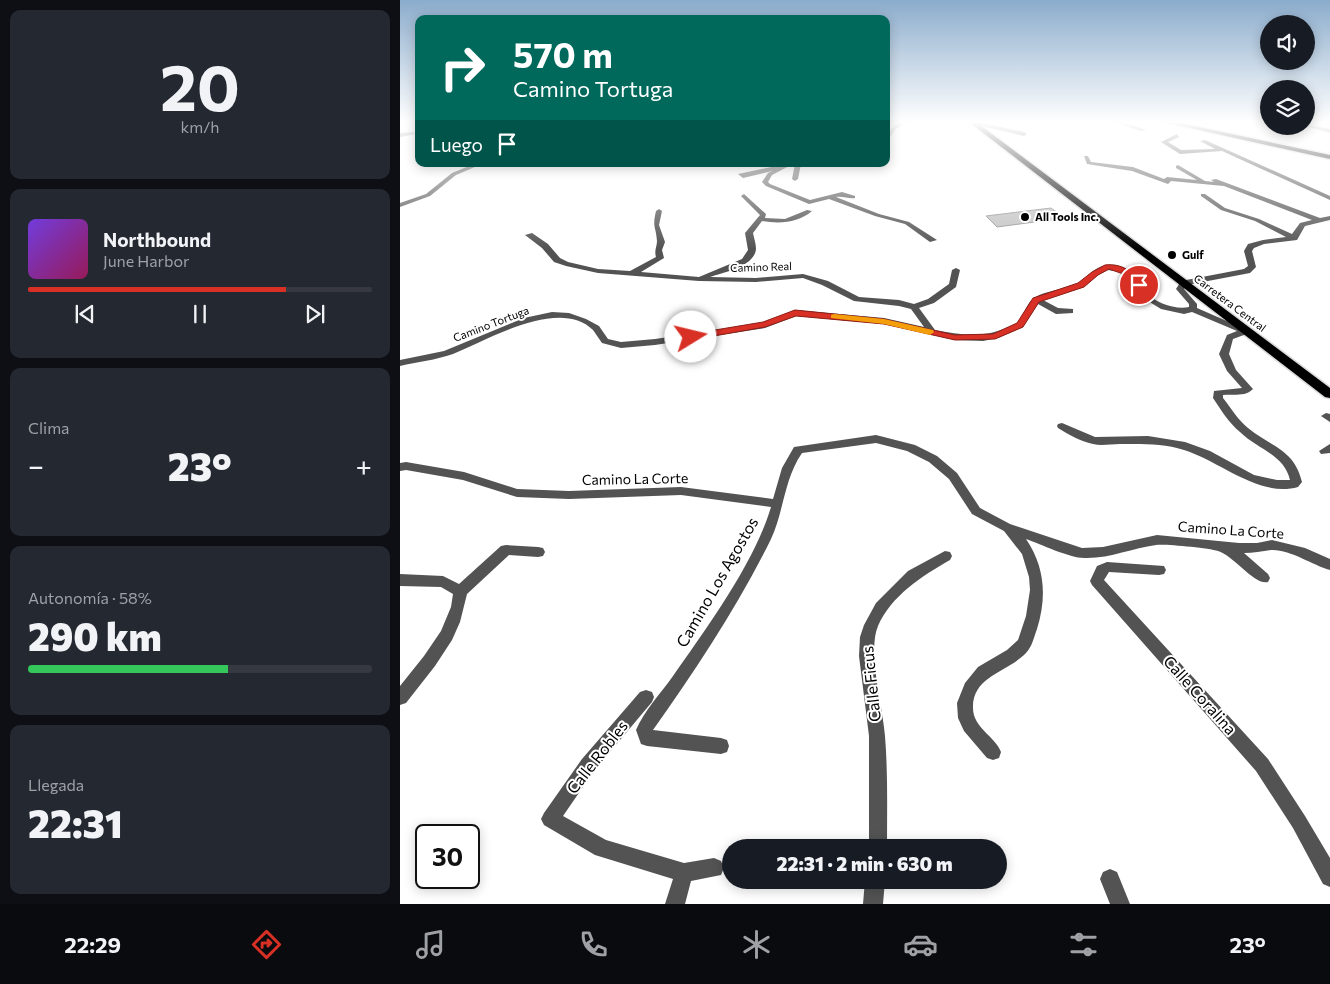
<!DOCTYPE html>
<html lang="es">
<head>
<meta charset="utf-8">
<style>
	:root { --surface:#171b24; --page:#242831; --text:#f1f3f6; --muted:#9ea1a6; --line:#363941; --accent:#d93025 }
	body { margin:0; font-family:Commissioner,sans-serif; background:var(--page); color:var(--text); height:100vh; display:flex; flex-direction:column; font-size:19px; white-space:nowrap }
	* { box-sizing:border-box; margin:0 }
	p { font-size:16px; color:var(--muted) }
	.icon { flex:none; width:28px; height:28px; fill:none; stroke:currentColor; stroke-width:2; stroke-linecap:round; stroke-linejoin:round }
	.map { position:relative; flex:1; overflow:hidden }
	.details { display:flex; flex-direction:column; gap:10px; padding:10px; background:#0d0f14; width:400px }
	.details>* { flex:none }
	.banner { position:absolute; left:15px; top:15px; width:475px; height:152px; border-radius:10px; box-shadow:0 2px 12px #0003; background:#00695c; color:#fff; overflow:hidden }
	.fabs { position:absolute; left:860px; top:15px; display:grid; gap:10px }
	.fabs a { display:grid; place-items:center; width:55px; height:55px; border-radius:50%; background:var(--surface); box-shadow:0 2px 12px #0003; font-size:25px }
	.speed { position:absolute; left:15px; top:824px; display:flex; gap:10px; font-size:25px; font-weight:700; text-align:center }
	.speed>* { display:grid; place-content:center; width:65px; height:65px; border-radius:50%; background:var(--surface); box-shadow:0 2px 12px #0003; line-height:1 }
	.speed .limit { border:2px solid #111; border-radius:8px; background:#fff; color:#111 }
	.pin { position:absolute; display:grid; place-items:center; width:42px; height:42px; color:#fff; margin:-21px; border:2px solid #fff; border-radius:50%; box-shadow:0 1px 5px #0007 }
	.me { position:absolute; width:55px; margin:-28px; rotate:81deg; stroke-linejoin:round; filter:drop-shadow(0 0 4px #0008) }
	.turn { display:flex; align-items:center; gap:18px; height:105px; padding:0 15px; font-size:22px }
	.turn .icon { width:65px; height:65px; stroke-width:2.5 }
	.turn b { display:block; font-size:35px; line-height:42px }
	.then { display:flex; align-items:center; height:48px; padding:0 15px; background:#0003; gap:10px; font-size:19px }
	.big { font-size:38px; font-weight:800; line-height:1.1 }
	.details .card { flex:1; display:flex; flex-direction:column; justify-content:center; gap:8px; min-width:0; padding:0 18px; border-radius:10px; background:var(--page) }
	.details .dial { align-items:center; gap:0 }
	.dial b { font-size:65px; line-height:1 }
	.song { display:flex; align-items:center; gap:15px }
	.cover { width:60px; height:60px; border-radius:8px; background:linear-gradient(135deg,hsl(260 70% 55%),hsl(330 70% 35%)) }
	.played { height:5px; border-radius:2px; background:linear-gradient(90deg,var(--accent) 75%,var(--line) 75%) }
	.keys { display:flex; justify-content:space-around; direction:ltr }
	.heat { display:flex; justify-content:space-between; align-items:center; font-size:28px; direction:ltr }
	.charge { height:8px; border-radius:4px; background:linear-gradient(90deg,#34c759 58%,var(--line) 0) }
	.trip { position:absolute; left:322px; top:839px; width:285px; height:50px; border-radius:25px; background:var(--surface); box-shadow:0 2px 12px #0003; font-weight:800; line-height:50px; text-align:center }
	.menu { display:flex; height:80px; justify-content:space-around; align-items:center; background:#090b0e; color:var(--muted) }
	.menu .icon { width:35px; height:35px }
	.menu .active { color:var(--accent) }
	.menu b { font-size:22px; color:var(--text) }
	main { display:flex; flex:1; min-height:0 }
	.map>svg:first-child { display:block }
	.building { fill:#c3c3c3; stroke:#979797 }
	.lines { fill:none; stroke-linecap:round; stroke-linejoin:round }
	.highway-casing { stroke:#dbdbdb; stroke-width:3 }
	.minor { fill:#535353; fill-rule:evenodd }
	.highway { fill:#000; fill-rule:evenodd }
	.route { fill:#d93025; stroke:#8d1f18 }
	.slow { fill:#f59e0b }
	.poi-dot { fill:#000; stroke:#fff; stroke-width:2 }
	.labels { text-anchor:middle; stroke-width:4; stroke-linejoin:round; paint-order:stroke }
	.far-poi-label { font-size:11px; font-weight:bold; fill:#000; stroke:#fff; text-anchor:start }
	.far-street-label { font-size:11px; fill:#000; stroke:#fff }
	.street-label { font-size:14px; fill:#000; stroke:#fff }
	.near-street-label { font-size:16px; fill:#000; stroke:#fff }
</style>
</head>
<body>
<main>
<section class="details">
<div class="card dial"><b>20</b><p>km/h</p></div>
<div class="card">
<div class="song"><i class="cover"></i><div><b>Northbound</b><p>June Harbor</p></div></div>
<div class="played"></div>
<div class="keys"><svg class="icon" aria-label="previous" viewBox="0 0 24 24"><path d="M18 5L8 12l10 7zM5 5v14"/></svg><svg class="icon" aria-label="pause" viewBox="0 0 24 24"><path d="M8 5v14M16 5v14"/></svg><svg class="icon" aria-label="next" viewBox="0 0 24 24"><path d="M6 5l10 7-10 7zM19 5v14"/></svg></div>
</div>
<div class="card"><p>Clima</p>
<div class="heat"><a>−</a><b class="big">23°</b><a>+</a></div>
</div>
<div class="card"><p>Autonomía · 58%</p><b class="big">290 km</b><div class="charge"></div></div>
<div class="card"><p>Llegada</p><b class="big">22:31</b></div>
</section>
<div class="map">
<svg width="930" height="904" viewBox="0 0 930 904">
	<rect width="100%" height="100%" fill="#fff"/>
	<!-- building -->
	<path class="building" d="M651,208L665,218L597,227L586,216Z"/>
	<g class="lines">
		<defs>
			<path id="highway" d="M569,122H576L930,388V398L925,397Z
				M763,122H776L930,155V159Z"/>
		</defs>
		<!-- highway casing -->
		<use href="#highway" class="highway-casing"/>
		<!-- minor -->
		<path class="minor" d="M500,122H507L496,129L486,142C486,132 492,127 500,122Z
			M579,122L624,132L627,134L624,136L577,125Z
			M715,122H723L746,130L741,131Z
			M906,124L930,129V133L905,126Z
			M0,133L13,132L16,134L0,137Z
			M777,134L779,137L768,142L781,150L815,149L800,141L805,140L930,196V200L822,151L780,154L761,142Z
			M684,156H688L691,162L733,167L764,179L767,177L797,180L776,168V166L778,165L805,181L814,182L811,180L816,179L920,218L930,216V220L905,226L897,240L864,244L854,248L852,251L856,267L850,273L787,285L784,289L797,304V308L852,332L833,339L829,354L836,370L853,389C845,397 834,394 823,395V398C831,408 838,420 848,428C871,447 894,449 902,482L898,487C859,498 820,461 784,450C763,443 741,444 720,444C711,444 701,446 693,444C680,441 669,435 658,428L657,426L658,424L662,423L695,437L748,436L785,442L810,451L854,475L877,480H890C884,454 857,449 840,432C829,423 821,410 813,398L814,391L842,388L827,371L819,354L827,335L837,331L792,312L784,314L761,309L740,296L734,283L729,277L720,272L708,270L698,275L684,287L643,300L658,308L673,309V313L656,314L638,304L623,327L598,338L583,341L555,340L484,324L396,316L365,328L255,345L221,348L202,343C199,339 196,334 193,330C159,297 88,340 53,354C36,360 17,362 0,366V360L44,351L124,318L152,312L169,313L186,319L199,326L208,339L221,342L255,339L363,323L395,310L484,318L524,327L511,309L499,306L454,301L422,285L403,278L356,282L299,281L198,273L166,266L154,262L142,248L125,235L132,233L148,244L160,258L168,262L198,269L230,271L256,257C254,250 257,247 257,241C256,226 252,228 256,211L259,209L262,211L259,225L265,242L262,250L264,258L241,272L299,277L342,259L348,250L345,233L360,215L341,196L344,194L366,214L365,218L385,219L407,210L412,211C398,223 380,224 362,221L353,233C354,238 356,244 356,249C354,267 324,272 310,277L356,278L403,274L428,281L459,297L499,300L514,304L528,299L549,284L552,270L556,268L560,270L556,287L534,303L519,308L535,330C560,335 583,338 606,328C609,327 614,325 617,323C624,317 626,303 634,298C646,290 664,290 677,284C687,278 694,267 706,265C718,263 736,271 742,282C744,285 744,290 747,293C755,303 776,310 789,307V304L776,289L781,281L844,269L848,266L844,251L848,244L863,240L886,237L855,221L821,210L801,196V194H805L825,208L859,219L892,234L900,223L912,220L824,186L771,181L768,184L732,171L687,164Z
			M74,164H82L56,175L30,196L0,207V203L26,194L52,173Z
			M386,164H393L372,175L368,182L370,184L410,200L442,192L455,196V198C449,199 443,196 436,197L479,214L509,222L537,240L530,242L505,224L475,216L429,199L409,204L366,186L362,182L368,173L372,171L343,178L338,174L376,166L379,167Z
			M395,164H401L398,179L395,181L392,179Z
			M926,413L930,414V422L921,416Z
			M476,435L515,445L537,456L557,473L580,508L610,524L682,548L703,547L757,535L839,543H857L872,540L905,548L930,559V570C912,565 890,549 871,550C862,551 853,553 844,553L868,574L870,578L868,582C855,586 833,555 818,551C808,548 766,544 756,545C732,548 709,559 684,558C670,558 640,544 626,539C645,567 647,597 637,629C634,637 632,647 626,653C608,672 572,676 573,708C573,728 595,736 601,752L599,758L593,760L587,758L564,731L558,718L557,703L565,683L578,667L607,650L618,640L626,616L630,590L629,577L622,554L604,531L572,514L549,479L529,462L507,451L476,443L402,453C384,479 384,511 371,539C338,606 296,669 253,730L321,738L327,740L329,746L327,752L321,754L247,746L241,744L236,730C244,711 261,693 273,676C306,629 355,562 371,507L281,495L169,499L117,497L63,480L6,470L0,471V463L6,462L64,472L117,489L169,491L281,487L373,499L382,468L394,447Z
			M930,444V453L921,454L919,451Z
			M106,545L138,547L143,548L145,552L143,556L138,557L109,555L67,594L60,622L52,640L35,666L6,703L0,705V686L24,656L41,631L51,607L53,594L41,587L0,586V574L43,576L59,584L101,546Z
			M545,551L550,552L552,556L550,560C522,576 491,596 478,626C467,652 483,707 485,736C488,773 487,811 487,848H469V736L459,656L460,637L464,625L476,603L508,571Z
			M707,562L764,566L766,570L764,574L759,575L709,572L704,580L868,759L905,816L930,858V887L923,884L893,828L856,771L692,585L690,581L697,566Z
			M246,690L252,692L254,697L252,702L194,771L163,816L206,840L284,863L314,858L321,861L324,868L321,875L291,881L285,904H265L273,879L195,855L144,825L141,819L144,813L182,759L240,692Z
			M710,869L717,872L730,904H710L700,879L703,872Z
			M465,880H485L483,904H463Z"/>
		<!-- highway -->
		<use href="#highway" class="highway"/>
	</g>
	<!-- sky -->
	<linearGradient id="sky" x2="0" y2="1"><stop stop-color="#8baccc"/><stop offset="0.49" stop-color="#fff"/><stop offset="1" stop-color="#fff" stop-opacity="0"/></linearGradient>
	<rect width="930" height="249" fill="url(#sky)"/>
	<!-- route -->
	<path class="route" d="M705,265C722,263 734,272 743,285L736,287L729,276L709,269L698,275L684,287L639,302L623,327L595,339L555,340L484,324L396,316L365,327L291,340L286,337L291,334L363,322L395,310L484,319L555,335L593,334L617,323L633,298L678,283L692,272Z"/>
	<!-- slow -->
	<path class="slow" d="M434,314L484,319L533,330L534,332L530,335L484,324L431,318V315Z"/>
	<!-- markers -->
	<g class="poi-dot">
		<circle cx="625" cy="217" r="5"/>
		<circle cx="772" cy="255" r="5"/>
	</g>
	<g class="labels">
		<!-- far-poi labels -->
		<g class="far-poi-label">
			<text x="635" y="221">All Tools Inc.</text>
			<text x="782" y="259">Gulf</text>
		</g>
		<!-- far-street labels -->
		<g class="far-street-label">
			<text transform="translate(361 267) rotate(-2)" y="4">Camino Real</text>
			<text transform="translate(830 303) rotate(37)" y="4">Carretera Central</text>
			<text transform="translate(91 324) rotate(-21)" y="4">Camino Tortuga</text>
		</g>
		<!-- street labels -->
		<g class="street-label">
			<text transform="translate(235 479) rotate(-1)" y="5">Camino La Corte</text>
			<text transform="translate(831 530) rotate(4)" y="5">Camino La Corte</text>
		</g>
		<!-- near-street labels -->
		<g class="near-street-label">
			<text transform="translate(317 582) rotate(-60)" y="6">Camino Los Agostos</text>
			<text transform="translate(471 684) rotate(-96)" y="6">Calle Ficus</text>
			<text transform="translate(800 695) rotate(48)" y="6">Calle Coralina</text>
			<text transform="translate(197 757) rotate(-52)" y="6">Calle Robles</text>
		</g>
	</g>
</svg>
<div class="fabs">
<a><svg class="icon" aria-label="sound" viewBox="0 0 24 24"><path d="M4 9h4l5-4v14l-5-4H4zM17 9q2 3 0 6"/></svg></a>
<a><svg class="icon" aria-label="layers" viewBox="0 0 24 24"><path d="M12 4l9 5-9 5-9-5zM3 14l9 5 9-5"/></svg></a>
</div>
<div class="speed"><div class="limit">30</div></div>
<div class="pin" style="left:739px;top:285px;background:#d93025"><svg class="icon" aria-label="arrive" viewBox="0 0 24 24"><path d="M6 21V4h12l-3 4 3 4H6"/></svg></div>
<svg class="me" style="left:291px;top:337px" viewBox="-20 -20 40 40"><circle r="19" fill="#fff"/><path d="M0-13L10 11 0 6-10 11z" fill="#d93025"/></svg>
<div class="trip">22:31 · 2 min · 630 m</div>
<div class="banner">
<div class="turn"><svg class="icon" aria-label="right" viewBox="0 0 24 24"><path d="M7 20v-9h11M14 6l5 5-5 5"/></svg><div><b>570 m</b>Camino Tortuga</div></div>
<div class="then">Luego<svg class="icon" aria-label="arrive" viewBox="0 0 24 24"><path d="M6 21V4h12l-3 4 3 4H6"/></svg></div>
</div>
</div>
</main>
<nav class="menu">
<b>22:29</b>
<svg class="icon active" aria-label="directions" viewBox="0 0 24 24"><path d="M12 3l9 9-9 9-9-9zM9 14v-3h6M13 9l2 2-2 2"/></svg>
<svg class="icon" aria-label="music" viewBox="0 0 24 24"><path d="M9 18V5l10-2v13"/><circle cx="6" cy="18" r="3"/><circle cx="16" cy="16" r="3"/></svg>
<svg class="icon" aria-label="phone" viewBox="0 0 24 24"><path d="M5 4h4l2 5-3 2q2 4 5 5l2-3 5 2v4C11 20 4 13 5 4z"/></svg>
<svg class="icon" aria-label="climate" viewBox="0 0 24 24"><path d="M12 3v18M4 7l16 10M4 17L20 7"/></svg>
<svg class="icon" aria-label="car" viewBox="0 0 24 24"><path d="M5 17H2v-5l4-1 3-4h7l3 4 3 1v5h-3M9 17h6M6 11h13"/><circle cx="7" cy="17" r="2"/><circle cx="17" cy="17" r="2"/></svg>
<svg class="icon" aria-label="filters" viewBox="0 0 24 24"><path d="M4 7h16M4 17h16"/><circle cx="9" cy="7" r="2"/><circle cx="15" cy="17" r="2"/></svg>
<b>23°</b>
</nav>
</body>
</html>
